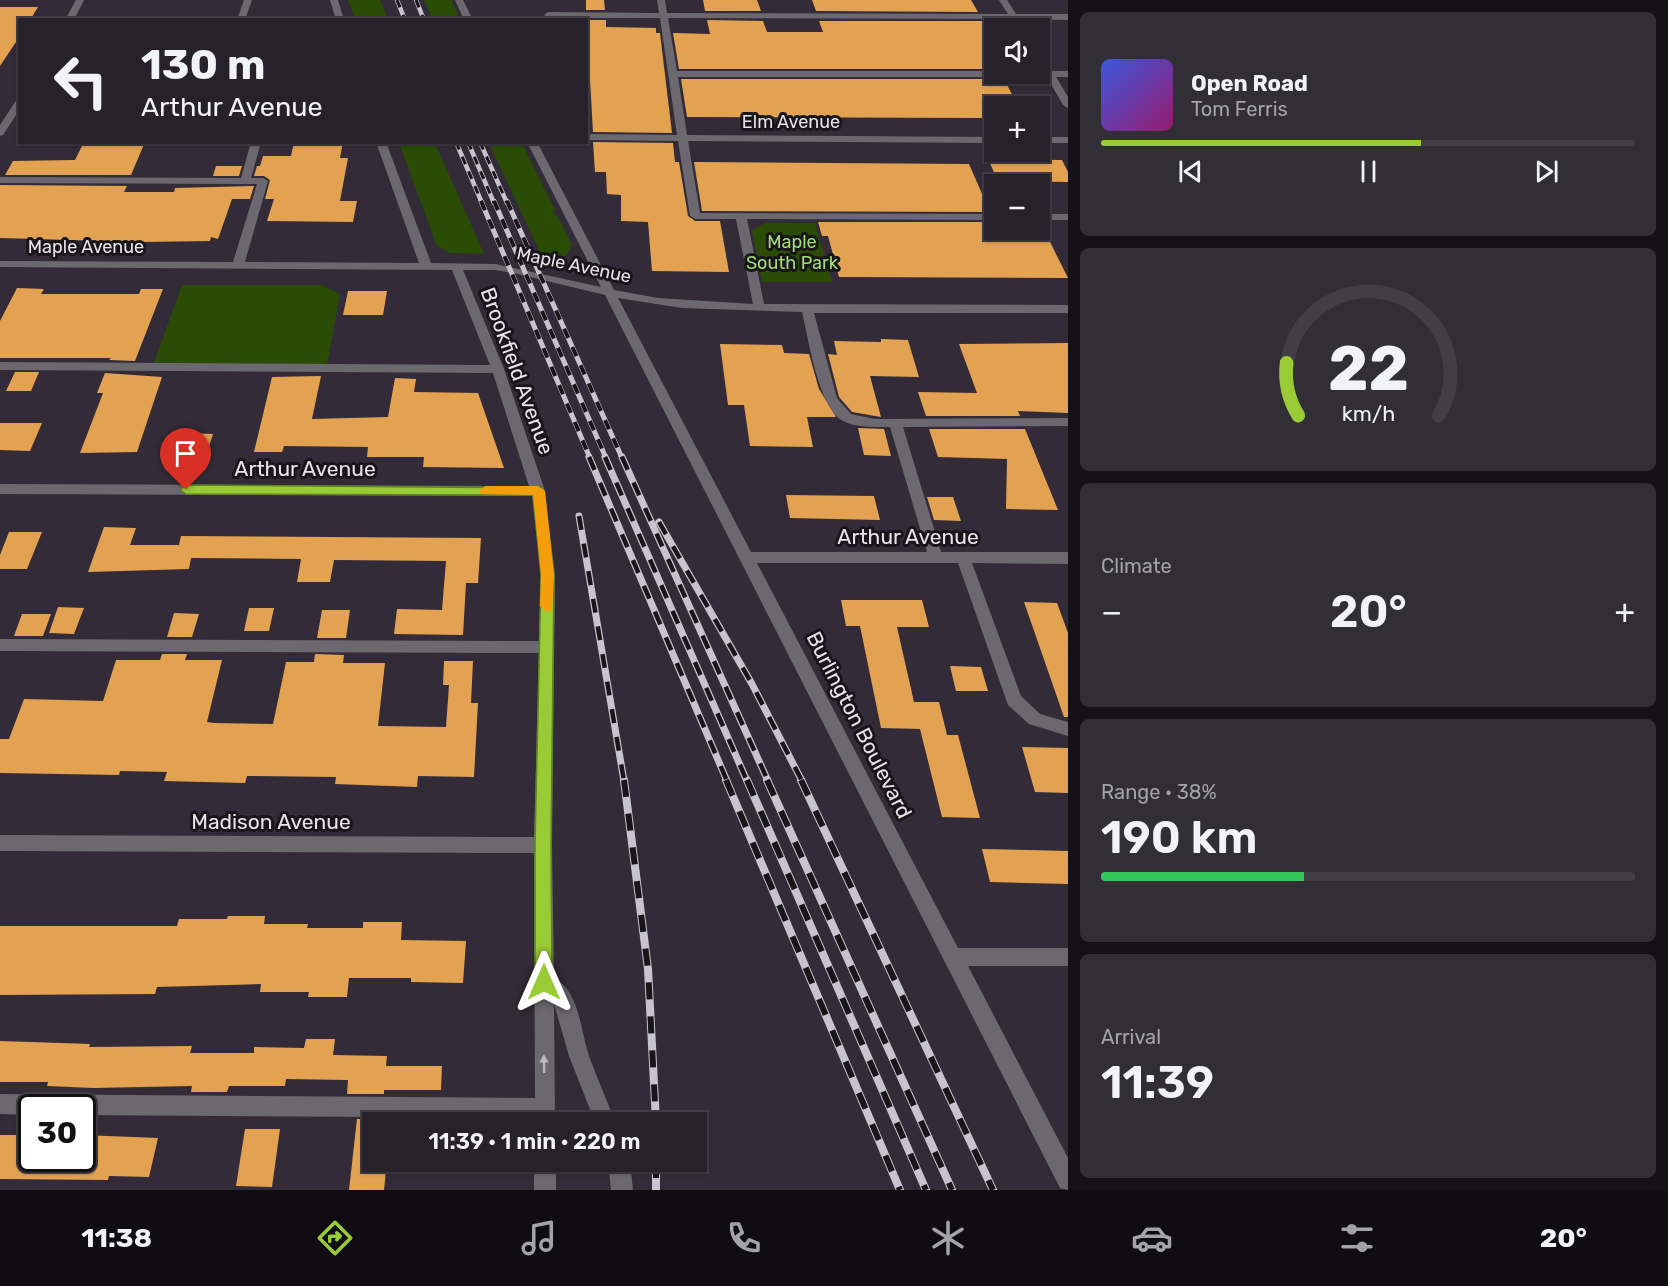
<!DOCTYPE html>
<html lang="en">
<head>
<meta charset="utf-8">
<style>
	:root { --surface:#26212a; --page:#322e36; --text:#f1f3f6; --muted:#a4a3a8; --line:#423e47; --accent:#99cb36 }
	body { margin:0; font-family:Rubik,sans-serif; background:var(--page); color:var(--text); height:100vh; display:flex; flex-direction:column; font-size:22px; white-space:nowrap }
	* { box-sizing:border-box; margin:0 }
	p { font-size:20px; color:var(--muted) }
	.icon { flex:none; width:33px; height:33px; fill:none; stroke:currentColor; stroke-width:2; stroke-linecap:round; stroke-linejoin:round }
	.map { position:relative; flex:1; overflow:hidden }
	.panel { display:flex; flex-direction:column; gap:12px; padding:12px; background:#151217; width:600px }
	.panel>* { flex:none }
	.top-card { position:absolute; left:18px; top:18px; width:570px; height:126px; border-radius:0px; box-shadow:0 2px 4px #0004,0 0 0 2px var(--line); background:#26212a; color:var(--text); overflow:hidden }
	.tools { position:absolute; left:984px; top:18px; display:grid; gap:12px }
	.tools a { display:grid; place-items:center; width:66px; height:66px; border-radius:0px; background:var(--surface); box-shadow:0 2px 4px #0004,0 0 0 2px var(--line); font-size:30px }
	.speed { position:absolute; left:18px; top:1094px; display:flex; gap:12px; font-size:30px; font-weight:700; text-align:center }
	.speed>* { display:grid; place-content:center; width:78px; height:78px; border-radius:50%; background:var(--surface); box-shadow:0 2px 4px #0004,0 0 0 2px var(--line); line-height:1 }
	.speed .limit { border:3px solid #111; border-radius:9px; background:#fff; color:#111 }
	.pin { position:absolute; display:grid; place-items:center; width:51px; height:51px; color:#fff; margin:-62px -26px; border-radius:50% 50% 50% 0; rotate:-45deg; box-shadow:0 0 6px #0007 }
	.pin .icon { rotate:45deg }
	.me { position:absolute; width:66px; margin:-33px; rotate:0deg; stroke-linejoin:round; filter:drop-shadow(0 0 4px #0008) }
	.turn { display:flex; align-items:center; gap:21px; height:126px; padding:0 24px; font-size:27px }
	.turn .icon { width:78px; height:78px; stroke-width:2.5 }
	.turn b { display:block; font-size:42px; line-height:51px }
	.big { font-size:45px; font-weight:600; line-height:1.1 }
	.panel .widget { flex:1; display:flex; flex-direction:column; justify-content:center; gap:9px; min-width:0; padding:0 21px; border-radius:9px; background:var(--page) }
	.panel .dial { align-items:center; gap:0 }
	.dial svg { height:156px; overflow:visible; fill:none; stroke:var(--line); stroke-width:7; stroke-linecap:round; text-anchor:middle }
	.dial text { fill:var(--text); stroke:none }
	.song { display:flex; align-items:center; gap:18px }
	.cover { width:72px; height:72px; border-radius:9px; background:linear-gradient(135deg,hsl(230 70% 55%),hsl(320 70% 35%)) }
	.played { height:6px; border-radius:3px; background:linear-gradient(90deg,var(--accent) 60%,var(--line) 60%) }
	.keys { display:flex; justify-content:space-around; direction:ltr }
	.heat { display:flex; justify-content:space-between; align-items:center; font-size:33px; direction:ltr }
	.charge { height:9px; border-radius:4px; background:linear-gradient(90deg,#34c759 38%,var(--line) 0) }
	.trip { position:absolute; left:362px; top:1112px; width:345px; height:60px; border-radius:0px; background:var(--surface); box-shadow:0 2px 4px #0004,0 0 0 2px var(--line); font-weight:600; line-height:60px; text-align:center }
	.dock { display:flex; height:96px; justify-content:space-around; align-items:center; background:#0f0d11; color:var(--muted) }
	.dock .icon { width:42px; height:42px }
	.dock .selected { color:var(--accent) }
	.dock b { font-size:27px; color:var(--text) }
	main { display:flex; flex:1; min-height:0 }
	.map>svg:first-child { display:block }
	.green { fill:#2a4c05 }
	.building { fill:#e3a251 }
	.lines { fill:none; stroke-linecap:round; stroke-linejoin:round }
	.minor { fill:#6b696f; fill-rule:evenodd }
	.rail-far3-casing { stroke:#c8c4cd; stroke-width:4.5 }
	.rail-far2-casing { stroke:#c8c4cd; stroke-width:5 }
	.rail-far1-casing { stroke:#c8c4cd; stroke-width:7 }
	.rail-casing { stroke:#c8c4cd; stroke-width:8 }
	.rail-far3 { stroke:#19161b; stroke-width:3; stroke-dasharray:8; stroke-linecap:butt }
	.rail-far2 { stroke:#19161b; stroke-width:4; stroke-dasharray:10; stroke-linecap:butt }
	.rail-far1 { stroke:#19161b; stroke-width:4.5; stroke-dasharray:14; stroke-linecap:butt }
	.rail { stroke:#19161b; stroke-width:6; stroke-dasharray:17; stroke-linecap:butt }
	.oneway { fill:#bcb8c0 }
	.route { fill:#99cb36; stroke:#638423; stroke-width:1.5 }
	.slow { fill:#f59e0b }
	.labels { text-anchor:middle; stroke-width:6; stroke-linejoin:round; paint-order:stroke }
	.far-street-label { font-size:18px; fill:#e7e3eb; stroke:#19161b }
	.far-park-label { font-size:18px; fill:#a0de72; stroke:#19161b }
	.street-label { font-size:21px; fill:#e7e3eb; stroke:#19161b }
</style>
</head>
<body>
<main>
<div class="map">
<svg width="1068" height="1190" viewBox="0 0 1068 1190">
	<rect width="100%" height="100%" fill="#332c38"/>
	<!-- green -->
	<path class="green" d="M348,0H380L388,19H355Z
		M424,0H451L458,14L456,17L461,19H433Z
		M399,143H435L484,254L450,253L437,246Z
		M489,143H522L555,210L553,213L558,217L572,245L566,256L544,261Z
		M765,223H815L832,282H762L752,230Z
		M182,285H321L340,294L327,365H153Z"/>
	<!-- building -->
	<path class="building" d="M586,0H604L605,10H586Z
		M703,0H757L761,11H705Z
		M812,0H971L978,12L816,11Z
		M0,7H38L30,20H20V36L0,66Z
		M586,20H606V27L656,28V33H660L672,133L593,132L589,63H586Z
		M707,20L763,21L767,32H823L819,21H983L994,40V69H679L673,33L710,34Z
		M681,79H1004L1018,106H983L988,118L687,117Z
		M84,142H145L131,175H5L13,161L75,160Z
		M294,142H343L340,158H348L340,201H357L353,222L267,221L274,199H265L270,180L264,176H254L257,166H260L263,156H291Z
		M593,142L673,143L675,162H679L688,216L695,221H720L729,272L652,271L648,222L621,221V195L607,194L606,172H595Z
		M988,159L1062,160L1068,172V182L998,181Z
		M694,162L969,164L990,212L702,211Z
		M216,166H242L239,176H213Z
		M0,185L127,186L124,192H174L175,188L254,186L250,199H232L218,239L211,237L210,241L142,242L0,238Z
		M818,222H994V230H1044L1068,278L839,277L828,236H822Z
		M17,288L44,289L41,294H139L141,289H163L135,361L109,360L111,358H0V321Z
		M348,291H387L383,315H343Z
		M881,339L908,340L919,377L870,376L881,417L852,412L839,397L828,354L837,355L834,341L881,342Z
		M1068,343V413L1018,411L1020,416H926L918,392L977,393L959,344Z
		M720,344L782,345L784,353L809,354L819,389L836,417H807L813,447L750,446L744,405H728Z
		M15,372H39L31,391H6Z
		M105,373L162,377L137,452L80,453L103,393H97Z
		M321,376L312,419L388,417L395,378L416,379L414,392L478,393L504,468L423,467L424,457H367L368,447L284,446L282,452H254L272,377Z
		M0,423H42L30,451L0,450Z
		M858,428L884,429L891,456L864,455Z
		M929,429H1025L1058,510L1006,509L1007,459L938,457Z
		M189,433L213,434L206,456H181Z
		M786,495L874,496L880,520L790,518Z
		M927,497H953L961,521L934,520Z
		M104,527L136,528L130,545H179L181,536L481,538L478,583H466L463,635L394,634L397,609L442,610L446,561L334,560L330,582H297L301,559L191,558L189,569L88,572Z
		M9,532H42L27,569H0V555Z
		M841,600H922L929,627H897L914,702H939L947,735H958L980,818L942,817L920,729L881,728L860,626H846Z
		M1024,602L1057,603L1068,633V717H1064Z
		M58,607L84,608L74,634L49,633Z
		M249,608H274L269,631H244Z
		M322,610H350L346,638H317Z
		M174,613L199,614L192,637H167Z
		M22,614H51L43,636H14Z
		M162,654H187L185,660H222L207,722L214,723L273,724L286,662H314L315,654L344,655L343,663H385L378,726L446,727L449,685H443L444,661H473L471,703H478L474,777L418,776L417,787L335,784L336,777L247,776L245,783L164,781L167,772L120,771L119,775L0,773V739H9L24,699L103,701L116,660H160Z
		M950,666L981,667L988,691H956Z
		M1022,747L1068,748V793L1035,792Z
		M982,849L1068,851V884L990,882Z
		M228,916H265L264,924H308L307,928H363V922H402L401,940L466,941L463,983L411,982V978H349L347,997H308L309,992H260L261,984L157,987L155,994L0,995V926H177L179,919H227Z
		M306,1039H335L333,1055L387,1056L386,1066H442L441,1090H384V1094H347L348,1080L286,1079L285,1086H229L227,1092H191L192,1086L93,1088L47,1086L48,1082H0V1041L90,1044L89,1047L192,1046L190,1053H254V1047L304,1048Z
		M357,1119H372V1161H387L384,1190H349Z
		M245,1129H280L272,1187L236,1186Z
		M0,1135H32V1158H82V1135L158,1138L149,1177L109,1176L108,1180L0,1179Z"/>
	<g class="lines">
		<!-- minor -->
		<path class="minor" d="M76,0H84L74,20H65Z
			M244,0H252L245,20H237Z
			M330,0H338L344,20H336Z
			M455,0H463L473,20H464Z
			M657,0H665L667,13L1008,14L999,0H1007L1016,14H1068V20L1020,19L1025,28H1017L1011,19L668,18L677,71H994V74H1040V71H1043L1040,65V55L1043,56L1052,71H1068V77H1056L1068,97V108L1063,105L1047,77H678L687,135L994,137V143L688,141L700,213L994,214V220L747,219L764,304L1068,305V313H814L837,398L851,414L875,419L1068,418V426L903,427L941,552H1068V564L972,563L1021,696L1040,714L1068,722V736L1029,724L1008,705L958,563H757L958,948H1068V966H968L1068,1158V1190L1060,1188L605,295L518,274L495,270H463L504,369L545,491L555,575L552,845L554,977C580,993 580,1029 589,1056C597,1078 607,1100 615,1122H595L569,1056L554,1004L555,1122H535V1118L82,1115V1107H32V1115L0,1114V1094L535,1098L534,853L0,851V835L534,837L539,653L0,651V639L539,641L541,575L532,496L0,494V484L529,486L493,373L0,370V362L490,365L452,270L0,267V261L233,262L257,184L0,183V177L241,178L251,142H261L251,178H263L268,181L245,262L419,263L376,142H386L431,263L495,264L601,287L527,142H537L614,290L658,298L753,304L736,219H695L690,216L678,141L586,140V134L677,135L660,18H548L544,15L548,12L659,13ZM618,298L682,308L802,312C809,340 818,407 843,421C855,428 877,427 890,427L927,552H751Z
			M20,98V109L3,135L0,136V125L17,99Z
			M1040,137H1068V143H1040Z
			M1040,214H1068V220H1040Z
			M534,1161H556V1190H534Z
			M608,1161H630L633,1190H611Z"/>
		<defs>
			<path id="rail-far3" d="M397,0L405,20
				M416,0L424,20
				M456,142L482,203
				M468,142L494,203
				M480,142L507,203"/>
			<path id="rail-far2" d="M481,201L590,458
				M494,201L606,458
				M507,201L622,458"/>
			<path id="rail-far1" d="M589,457L727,781
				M605,457L747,781
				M622,457L768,781
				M579,516L624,781
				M659,522L752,684L802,781"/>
			<path id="rail" d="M624,780L648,969L656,1122
				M726,780L900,1190
				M747,780L926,1190
				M767,780L952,1190
				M801,780L993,1190
				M656,1161V1190"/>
		</defs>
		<!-- rail-far3 casing -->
		<use href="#rail-far3" class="rail-far3-casing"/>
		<!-- rail-far2 casing -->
		<use href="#rail-far2" class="rail-far2-casing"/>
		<!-- rail-far1 casing -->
		<use href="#rail-far1" class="rail-far1-casing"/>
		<!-- rail casing -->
		<use href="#rail" class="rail-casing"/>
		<!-- rail-far3 -->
		<use href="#rail-far3" class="rail-far3"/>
		<!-- rail-far2 -->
		<use href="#rail-far2" class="rail-far2"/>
		<!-- rail-far1 -->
		<use href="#rail-far1" class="rail-far1"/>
		<!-- rail -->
		<use href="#rail" class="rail"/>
	</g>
	<!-- one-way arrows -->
	<defs><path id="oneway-solid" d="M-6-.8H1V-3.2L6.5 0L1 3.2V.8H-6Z" transform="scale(1.5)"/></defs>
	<use class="oneway" href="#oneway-solid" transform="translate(544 1064) rotate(-91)"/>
	<!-- route -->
	<path class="route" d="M186,485L543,488L554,575L551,845L552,982L550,988L544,990L537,988L535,982V845L541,575L533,495L186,494L180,490Z"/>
	<!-- slow -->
	<path class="slow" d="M486,486H538L545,491L554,575L552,610L547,612L540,606L541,575L533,495L481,494L479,490Z"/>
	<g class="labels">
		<!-- far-street labels -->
		<g class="far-street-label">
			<text x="791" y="128">Elm Avenue</text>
			<text x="86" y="253">Maple Avenue</text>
			<text transform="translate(574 265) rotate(12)" y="6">Maple Avenue</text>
		</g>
		<!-- far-park labels -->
		<g class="far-park-label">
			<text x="792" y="248">Maple<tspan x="792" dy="21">South Park</tspan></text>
		</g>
		<!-- street labels -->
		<g class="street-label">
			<text transform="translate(517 371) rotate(70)" y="7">Brookfield Avenue</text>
			<text x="305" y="476">Arthur Avenue</text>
			<text x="908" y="544">Arthur Avenue</text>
			<text transform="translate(859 725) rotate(63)" y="7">Burlington Boulevard</text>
			<text x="271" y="829">Madison Avenue</text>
		</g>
	</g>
</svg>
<div class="tools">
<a><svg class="icon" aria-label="sound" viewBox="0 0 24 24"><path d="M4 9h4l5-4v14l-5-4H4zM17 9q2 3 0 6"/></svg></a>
<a>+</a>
<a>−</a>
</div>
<div class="speed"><div class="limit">30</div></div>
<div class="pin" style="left:186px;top:490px;background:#d93025"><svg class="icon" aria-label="arrive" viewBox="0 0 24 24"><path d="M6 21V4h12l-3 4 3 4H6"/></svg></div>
<svg class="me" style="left:544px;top:982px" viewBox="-20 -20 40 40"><path d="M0-17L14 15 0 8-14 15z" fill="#99cb36" stroke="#fff" stroke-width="4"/></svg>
<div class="trip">11:39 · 1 min · 220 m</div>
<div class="top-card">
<div class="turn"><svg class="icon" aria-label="left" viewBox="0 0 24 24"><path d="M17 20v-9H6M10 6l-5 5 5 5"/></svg><div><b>130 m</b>Arthur Avenue</div></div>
</div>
</div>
<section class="panel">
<div class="widget">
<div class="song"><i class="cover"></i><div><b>Open Road</b><p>Tom Ferris</p></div></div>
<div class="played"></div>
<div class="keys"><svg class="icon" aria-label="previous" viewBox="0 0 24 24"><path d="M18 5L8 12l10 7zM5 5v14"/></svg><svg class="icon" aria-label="pause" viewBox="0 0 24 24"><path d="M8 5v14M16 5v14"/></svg><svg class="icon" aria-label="next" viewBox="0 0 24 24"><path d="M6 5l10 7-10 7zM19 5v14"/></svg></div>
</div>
<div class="widget dial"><svg viewBox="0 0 100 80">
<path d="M14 69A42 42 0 1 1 86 69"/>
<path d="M14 69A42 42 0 0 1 8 42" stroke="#99cb36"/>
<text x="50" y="56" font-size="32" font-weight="700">22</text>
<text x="50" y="72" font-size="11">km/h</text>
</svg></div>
<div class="widget"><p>Climate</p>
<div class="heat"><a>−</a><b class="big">20°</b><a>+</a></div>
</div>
<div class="widget"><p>Range · 38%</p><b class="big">190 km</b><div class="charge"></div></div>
<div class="widget"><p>Arrival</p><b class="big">11:39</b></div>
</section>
</main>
<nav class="dock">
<b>11:38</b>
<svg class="icon selected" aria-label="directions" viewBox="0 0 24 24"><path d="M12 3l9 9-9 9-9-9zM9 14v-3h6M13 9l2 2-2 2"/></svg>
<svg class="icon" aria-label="music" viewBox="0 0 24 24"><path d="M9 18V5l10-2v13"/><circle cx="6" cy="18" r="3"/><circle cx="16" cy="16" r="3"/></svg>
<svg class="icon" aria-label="phone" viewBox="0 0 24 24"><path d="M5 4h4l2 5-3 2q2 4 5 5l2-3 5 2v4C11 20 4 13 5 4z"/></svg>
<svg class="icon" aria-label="climate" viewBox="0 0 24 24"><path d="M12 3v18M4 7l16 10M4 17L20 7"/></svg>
<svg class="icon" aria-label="car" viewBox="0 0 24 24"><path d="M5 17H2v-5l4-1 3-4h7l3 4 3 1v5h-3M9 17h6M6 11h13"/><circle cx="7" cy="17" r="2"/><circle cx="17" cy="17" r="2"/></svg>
<svg class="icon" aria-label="filters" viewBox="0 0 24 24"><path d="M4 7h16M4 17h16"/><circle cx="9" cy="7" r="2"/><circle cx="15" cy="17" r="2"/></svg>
<b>20°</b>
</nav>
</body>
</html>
